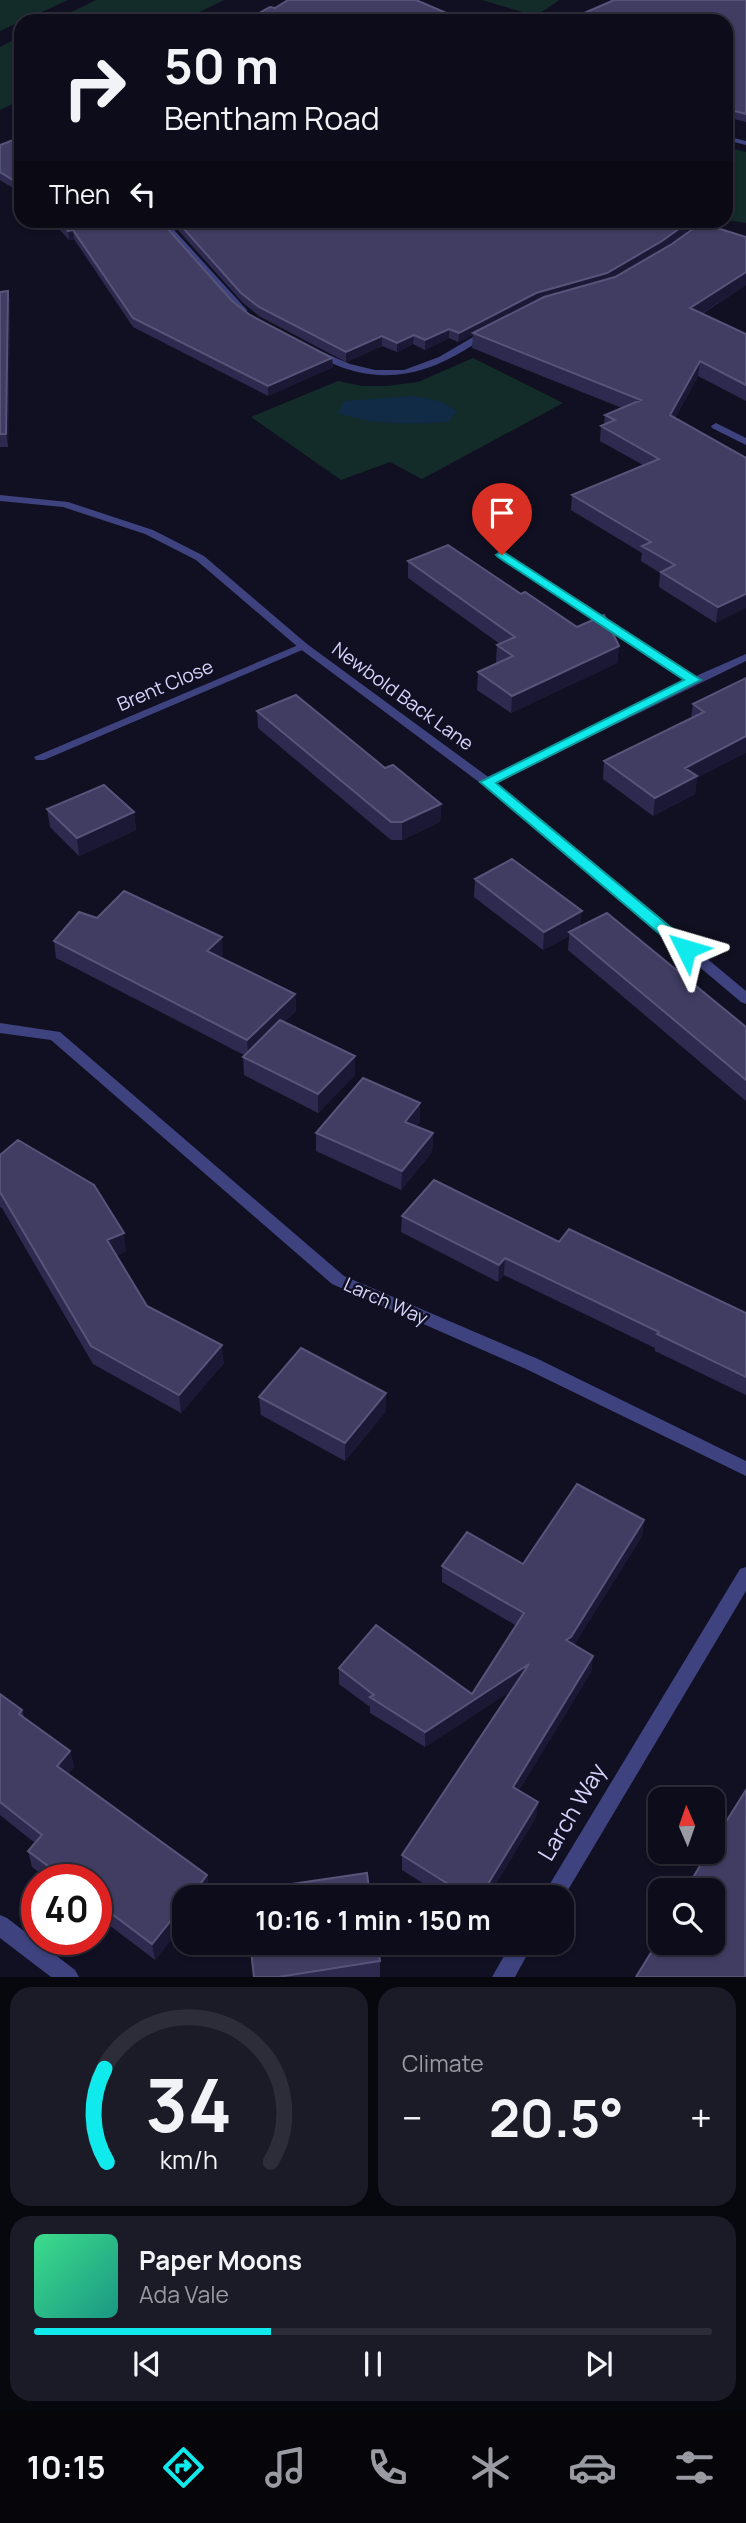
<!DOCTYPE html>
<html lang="en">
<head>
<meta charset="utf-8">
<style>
	:root { --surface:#0d0c1a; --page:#1b1a27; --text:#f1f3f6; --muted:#9a9ba2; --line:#2d2c39; --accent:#11eaec }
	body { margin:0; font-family:Manrope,sans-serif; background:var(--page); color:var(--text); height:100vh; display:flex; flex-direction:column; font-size:26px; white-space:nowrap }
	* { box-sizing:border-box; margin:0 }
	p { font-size:23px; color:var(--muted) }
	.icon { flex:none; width:38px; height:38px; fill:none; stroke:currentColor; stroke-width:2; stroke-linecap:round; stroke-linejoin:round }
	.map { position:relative; height:1977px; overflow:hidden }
	.panel { display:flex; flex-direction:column; gap:10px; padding:10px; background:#07070e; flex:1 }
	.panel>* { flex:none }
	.banner { position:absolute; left:14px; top:14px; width:719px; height:214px; border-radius:21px; box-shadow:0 2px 5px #0004,0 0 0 2px var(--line); background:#0d0c1a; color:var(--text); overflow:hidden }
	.needle { width:46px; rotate:358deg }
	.buttons { position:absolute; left:648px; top:1787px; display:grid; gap:14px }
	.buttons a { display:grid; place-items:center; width:77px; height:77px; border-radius:14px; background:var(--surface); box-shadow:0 2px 5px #0004,0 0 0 2px var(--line); font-size:35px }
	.speed { position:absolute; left:21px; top:1864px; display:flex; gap:14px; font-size:35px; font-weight:700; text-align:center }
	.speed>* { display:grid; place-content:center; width:91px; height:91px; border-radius:50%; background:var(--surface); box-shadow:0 2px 5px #0004,0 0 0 2px var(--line); line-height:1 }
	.speed .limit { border:10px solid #d22; background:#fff; color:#111 }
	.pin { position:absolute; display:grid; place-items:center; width:60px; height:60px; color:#fff; margin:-72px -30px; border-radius:50% 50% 50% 0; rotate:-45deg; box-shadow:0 0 7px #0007 }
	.pin .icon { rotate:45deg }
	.me { position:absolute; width:77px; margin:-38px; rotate:310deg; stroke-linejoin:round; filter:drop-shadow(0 0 5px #0008) }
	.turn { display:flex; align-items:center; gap:24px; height:147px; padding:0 35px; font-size:32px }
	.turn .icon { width:91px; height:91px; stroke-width:2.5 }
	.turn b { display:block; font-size:49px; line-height:60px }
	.then { display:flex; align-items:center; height:66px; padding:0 35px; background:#0003; gap:14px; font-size:26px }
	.big { font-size:52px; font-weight:700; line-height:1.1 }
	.panel .tile { flex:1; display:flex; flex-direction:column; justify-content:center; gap:10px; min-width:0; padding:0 24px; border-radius:21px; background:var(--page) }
	.panel .dial { align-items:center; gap:0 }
	.dial svg { height:182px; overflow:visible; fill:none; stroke:var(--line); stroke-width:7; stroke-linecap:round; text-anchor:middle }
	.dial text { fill:var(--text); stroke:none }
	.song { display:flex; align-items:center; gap:21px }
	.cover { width:84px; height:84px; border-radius:10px; background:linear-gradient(135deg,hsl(150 70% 55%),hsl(170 70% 35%)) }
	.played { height:7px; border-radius:4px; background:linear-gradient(90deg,var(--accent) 35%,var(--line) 35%) }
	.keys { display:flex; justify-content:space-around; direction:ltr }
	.heat { display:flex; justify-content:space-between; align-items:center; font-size:38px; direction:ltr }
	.panel .tiles { flex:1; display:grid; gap:10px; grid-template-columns:1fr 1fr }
	.tile:last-child { grid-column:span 2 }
	.trip { position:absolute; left:172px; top:1885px; width:402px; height:70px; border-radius:21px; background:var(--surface); box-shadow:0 2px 5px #0004,0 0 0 2px var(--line); font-weight:700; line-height:70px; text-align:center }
	.dock { display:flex; height:112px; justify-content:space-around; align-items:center; background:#05050a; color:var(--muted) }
	.dock .icon { width:49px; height:49px }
	.dock .current { color:var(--accent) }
	.dock b { font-size:32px; color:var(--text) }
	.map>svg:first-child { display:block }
	.green { fill:#132c29 }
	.water { fill:#112a45 }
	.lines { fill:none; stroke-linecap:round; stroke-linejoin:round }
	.minor { fill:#3e427e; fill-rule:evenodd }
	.tertiary { fill:#3e427e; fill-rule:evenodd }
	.wall { fill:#2e2a4f }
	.shaded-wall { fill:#1b1835 }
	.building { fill:#403c62; stroke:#57547a; stroke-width:2 }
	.route { fill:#11eaec; stroke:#0b9899; stroke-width:2 }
	.labels { text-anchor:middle; stroke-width:5; stroke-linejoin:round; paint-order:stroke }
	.street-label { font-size:19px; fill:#d5d4fc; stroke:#111022 }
	.near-street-label { font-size:23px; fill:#d5d4fc; stroke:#111022 }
</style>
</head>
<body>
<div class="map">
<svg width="746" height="1977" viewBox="0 0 746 1977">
	<rect width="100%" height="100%" fill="#111022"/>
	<!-- green -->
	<path class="green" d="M0,0H68L0,31Z
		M96,0H224L181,21H53Z
		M482,0H559L536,16Z
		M21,36V100L0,110V47Z
		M726,147L746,152V223L726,220Z
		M473,358L563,403L422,479L390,462L341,480L251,417L338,381L362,386H387L418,382Z"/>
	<!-- water -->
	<path class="water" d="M413,396L439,401L457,411L449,422C411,424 375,426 338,413L344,401Z"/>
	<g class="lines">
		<!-- minor -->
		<path class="minor" d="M726,136L746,141V145L726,140Z
			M156,220H165L247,310V314H241Z
			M679,220H693L719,230L715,233Z
			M485,330L493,332C485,339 474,344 465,350C424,375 382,384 336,365C328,362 319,359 312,353L320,351L350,364L375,370H404L439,357Z
			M716,423L746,438V445L712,428L711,426Z
			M502,552L696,676L746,654V661L491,785H483L481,782L483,779L687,681L498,557L497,555Z
			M303,643L309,646L307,648L44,760H36L34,757Z
			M0,1023L60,1032L344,1276L538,1359L746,1461V1476L526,1369L332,1284L51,1040L0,1033Z
			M746,1567V1591L562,1900V1897H542L740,1569Z
			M0,1915L7,1918L75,1970L79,1977H51L0,1938Z
			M512,1942H534L515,1977H492Z"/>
		<!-- tertiary -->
		<path class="tertiary" d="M0,495L68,502L153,530L204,556L307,644L491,779L746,991V1004L741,1002L483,785L299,648L196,560L145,534L63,507L0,501Z"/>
	</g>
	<!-- wall -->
	<path class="wall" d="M746,0V122L734,119Z
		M21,137V193L0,180V145Z
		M51,220H160L232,301L250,315L332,358L333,367L268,396L133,327L74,239L69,240Z
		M169,220H679L686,232L662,250L746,285L702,314L746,334V401L698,376L675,418L746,458L716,623L659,587L660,573L641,561L642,553L571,510L572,495L643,465L600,441L601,426L604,425L605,415L622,408L472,348L473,335L458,342L449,338L425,350L413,344L397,352L382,346L346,362L259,316L242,302Z
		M8,291L10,303L8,447H0V292Z
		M408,561L521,594L577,627L619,646L617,663L511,713L477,690L478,672L497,663L496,662L497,645L500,644L408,578Z
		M746,678L697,778L695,794L653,816L603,779L604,761L691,719L693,704Z
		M257,711L385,768L441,804L440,822L402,840H391L258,728Z
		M47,809L134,812L136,830L79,856L50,827Z
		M475,879L581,926L746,1027V1101L568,950L569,936L543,950L474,897Z
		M54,941L223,954L220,958L295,994L296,1011L284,1022L355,1075L318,1113L244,1075L243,1057L244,1055L56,958Z
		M420,1103V1122L416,1126L433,1133L432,1152L401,1190L316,1151V1133Z
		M0,1155L126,1251L116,1256L147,1306L224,1363L181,1413L93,1364L2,1208L0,1207Z
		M402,1216L559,1242L746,1313V1395L655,1351V1348L504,1275L498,1282L401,1232Z
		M386,1393V1411L345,1461L261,1415L259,1397Z
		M644,1520L642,1536L574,1645L593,1656L591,1672L519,1790L538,1802L536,1817L488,1897H445L402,1870V1855L512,1690L425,1747L370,1713V1707L339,1684V1668L472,1694L517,1626L442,1582V1566L523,1564Z
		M0,1694L22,1710L24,1717L70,1751L74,1767L68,1774L207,1875L209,1891L184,1897V1923L155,1960L96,1915V1880H49L32,1867L28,1851L35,1843L0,1815Z
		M380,1961V1977H253Z"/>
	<!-- shaded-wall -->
	<path class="shaded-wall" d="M735,111L734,119L726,124V116Z
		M687,223L686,232L662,250L606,283L473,333V335L458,342L459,333L536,293Z
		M73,230L74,239L69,240L68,231Z
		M746,272V285L688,322L690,308Z
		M8,291L10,303L8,447L6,434Z
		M449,329V338L425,350V340Z
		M414,335L413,344L397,352V343Z
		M382,336V346L346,362V352Z
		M332,358L333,367L268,396V386Z
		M700,361L698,376L668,430L670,415Z
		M746,594V608L716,623L718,607Z
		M619,646L617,663L511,713L512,696Z
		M746,736V753L697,778L695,794L653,816L655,798L685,768Z
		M441,804L440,822L402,840V822Z
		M134,812L136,830L79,856L77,838Z
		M582,911L580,930L569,932V936L543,950L544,932Z
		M222,937L223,954L208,969L207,951Z
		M295,994L296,1011L248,1057L247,1040Z
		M355,1056V1075L318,1113V1094Z
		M420,1103V1122L405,1140V1122Z
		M433,1133L432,1152L401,1190L402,1171Z
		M124,1233L126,1251L109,1259L107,1240Z
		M505,1258L504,1275L498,1282L499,1265Z
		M222,1345L224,1363L181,1413L179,1395Z
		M386,1393V1411L345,1461V1443Z
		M644,1520L642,1536L569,1653L566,1640Z
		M593,1656L591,1672L512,1802L513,1787Z
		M529,1664L528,1680L425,1747V1732Z
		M70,1751L74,1767L61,1782L57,1766Z
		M538,1802L536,1817L488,1897H480Z
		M207,1875L209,1891L204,1897H190Z
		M184,1904V1923L155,1960L152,1944Z"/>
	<!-- building -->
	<path class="building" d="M288,0H416L458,18L465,14L490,21H245L270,7L275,8Z
		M614,0H746V114L735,111L726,116V21H566Z
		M21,137V185L0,172V145Z
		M58,220H160L232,301L250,315L332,358L268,386L133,318L73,230L68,231Z
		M176,220H679L687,223L662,241L607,273L536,293L459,333L449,329L425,340L414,335L397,343L382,336L346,352L259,307L241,293Z
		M701,223L746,237V272L690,308L746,334V385L700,361L670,415L746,458V594L718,607L661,572L675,565L642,546L651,542L572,495L659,459L601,426L615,420L605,415L641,400L473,333L544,297L615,277L672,244Z
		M8,291L6,434H0V292Z
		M448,545L521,594L525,592L577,627L604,615L619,646L512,696L478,672L513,656L497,645L515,637L408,561Z
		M746,678V736L685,768L697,776L655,798L604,761L704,712L693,704Z
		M296,695L385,768L393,765L441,804L402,822H391L257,711Z
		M104,785L134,812L77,838L47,809Z
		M512,859L582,911L544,932L475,879Z
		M124,891L222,937L207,951L295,994L247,1040L54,941L79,912L97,918Z
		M607,913L746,1027V1080L569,932Z
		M280,1020L355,1056L318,1094L243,1057Z
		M363,1078L420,1103L405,1122L433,1133L402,1171L316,1133Z
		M18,1140L94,1185L124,1233L107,1240L147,1306L222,1345L179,1395L91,1346L0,1192V1155Z
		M434,1180L559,1242L569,1229L746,1313V1377L657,1334L659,1332L505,1258L499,1265L402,1216Z
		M301,1348L386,1393L345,1443L259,1397Z
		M577,1484L644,1520L571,1637L566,1640L593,1656L513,1787L538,1802L480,1897H469L402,1855L529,1664L425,1732L370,1697L374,1695L339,1668L376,1625L472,1694L524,1613L442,1566L467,1532L523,1564Z
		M0,1694L22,1710L19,1714L70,1751L57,1766L207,1875L190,1897H184V1904L152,1944L96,1902V1880H67L28,1851L42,1835L0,1802Z
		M746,1790L745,1977H636L660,1938V1942H712V1890H689L690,1889L687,1888L708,1852H712V1844Z
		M367,1873L370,1897H244L243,1891Z
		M250,1942H377L380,1961L278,1977H254Z"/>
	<!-- route -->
	<path class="route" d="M502,551L701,680L496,783L692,945L694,949L692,952H681L480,782L684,680L498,557L496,555Z"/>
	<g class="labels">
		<!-- street labels -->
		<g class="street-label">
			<text transform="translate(165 685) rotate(-23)" y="7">Brent Close</text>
			<text transform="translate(403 696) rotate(36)" y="7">Newbold Back Lane</text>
			<text transform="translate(386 1301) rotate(24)" y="7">Larch Way</text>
		</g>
		<!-- near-street labels -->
		<g class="near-street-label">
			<text transform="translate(572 1812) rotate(-59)" y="8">Larch Way</text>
		</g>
	</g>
</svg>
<div class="buttons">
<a><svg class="needle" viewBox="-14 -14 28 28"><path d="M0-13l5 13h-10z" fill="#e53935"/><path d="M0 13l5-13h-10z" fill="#9a9ba2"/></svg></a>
<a><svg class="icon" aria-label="search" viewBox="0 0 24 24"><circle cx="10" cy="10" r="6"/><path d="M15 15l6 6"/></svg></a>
</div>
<div class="speed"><div class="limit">40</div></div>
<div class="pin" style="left:502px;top:555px;background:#d93025"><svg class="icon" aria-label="arrive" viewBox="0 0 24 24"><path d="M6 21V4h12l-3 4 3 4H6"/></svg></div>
<svg class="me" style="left:686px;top:949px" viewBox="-20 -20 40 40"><path d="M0-17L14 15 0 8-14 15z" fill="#11eaec" stroke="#fff" stroke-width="4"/></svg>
<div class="trip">10:16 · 1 min · 150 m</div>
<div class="banner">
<div class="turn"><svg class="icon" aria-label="right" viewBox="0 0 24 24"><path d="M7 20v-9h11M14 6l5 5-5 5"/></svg><div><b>50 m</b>Bentham Road</div></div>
<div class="then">Then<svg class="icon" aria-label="left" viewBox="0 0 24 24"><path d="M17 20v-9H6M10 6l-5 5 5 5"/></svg></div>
</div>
</div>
<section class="panel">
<div class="tiles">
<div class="tile dial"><svg viewBox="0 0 100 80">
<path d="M14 69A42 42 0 1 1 86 69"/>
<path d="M14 69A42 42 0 0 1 13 28" stroke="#11eaec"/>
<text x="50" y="56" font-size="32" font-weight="700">34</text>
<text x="50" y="72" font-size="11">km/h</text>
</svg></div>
<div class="tile"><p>Climate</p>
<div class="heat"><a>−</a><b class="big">20.5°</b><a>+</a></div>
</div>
<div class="tile">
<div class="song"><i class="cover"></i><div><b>Paper Moons</b><p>Ada Vale</p></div></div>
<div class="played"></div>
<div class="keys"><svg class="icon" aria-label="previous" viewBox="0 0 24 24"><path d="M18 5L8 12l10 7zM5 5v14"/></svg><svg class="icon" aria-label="pause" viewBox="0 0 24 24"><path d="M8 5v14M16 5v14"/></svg><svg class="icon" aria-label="next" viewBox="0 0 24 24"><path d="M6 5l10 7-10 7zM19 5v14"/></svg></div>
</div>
</div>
</section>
<nav class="dock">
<b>10:15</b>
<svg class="icon current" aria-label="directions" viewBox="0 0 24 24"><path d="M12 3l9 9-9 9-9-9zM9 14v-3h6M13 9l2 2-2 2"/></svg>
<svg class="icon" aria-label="music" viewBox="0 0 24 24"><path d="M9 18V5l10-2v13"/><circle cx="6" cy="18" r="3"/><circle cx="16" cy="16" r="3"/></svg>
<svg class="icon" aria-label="phone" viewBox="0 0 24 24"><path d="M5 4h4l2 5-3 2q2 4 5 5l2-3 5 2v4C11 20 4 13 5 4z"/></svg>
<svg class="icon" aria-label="climate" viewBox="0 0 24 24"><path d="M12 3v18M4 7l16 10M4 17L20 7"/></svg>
<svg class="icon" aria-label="car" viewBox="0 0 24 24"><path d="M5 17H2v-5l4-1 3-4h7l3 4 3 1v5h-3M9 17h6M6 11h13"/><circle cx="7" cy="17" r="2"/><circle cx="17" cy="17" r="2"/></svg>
<svg class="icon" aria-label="filters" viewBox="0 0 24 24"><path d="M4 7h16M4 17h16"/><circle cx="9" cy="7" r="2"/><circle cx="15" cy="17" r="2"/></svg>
</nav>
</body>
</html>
